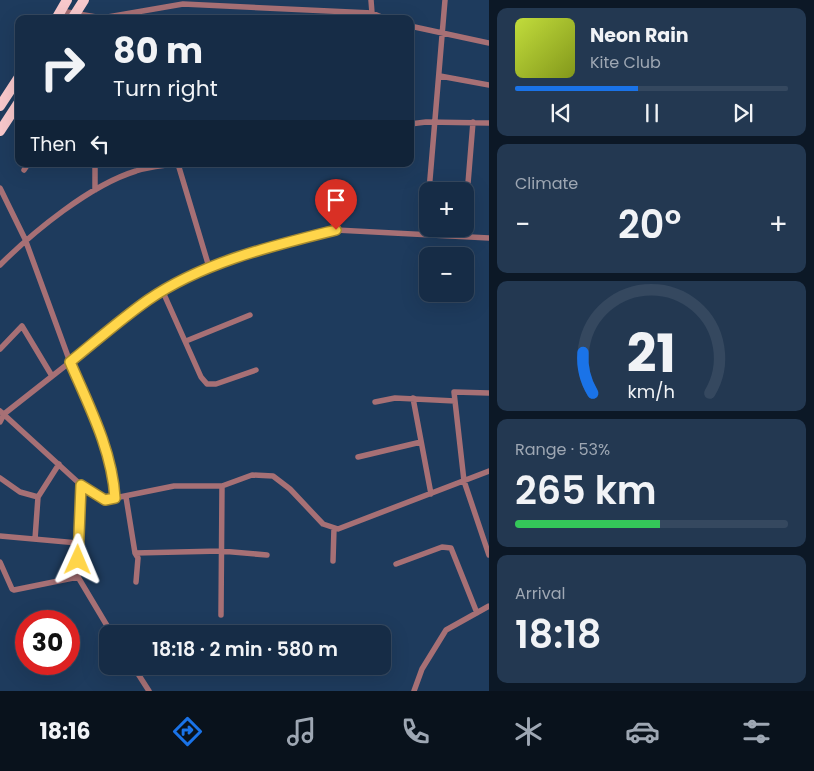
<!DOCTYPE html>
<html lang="en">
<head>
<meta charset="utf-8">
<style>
	:root { --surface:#162c46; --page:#233851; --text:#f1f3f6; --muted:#9ea7b3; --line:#35485f; --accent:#1a73e8 }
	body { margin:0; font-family:Poppins,sans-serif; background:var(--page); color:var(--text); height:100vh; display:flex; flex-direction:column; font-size:19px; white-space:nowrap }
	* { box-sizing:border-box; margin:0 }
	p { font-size:16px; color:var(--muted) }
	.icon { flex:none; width:28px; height:28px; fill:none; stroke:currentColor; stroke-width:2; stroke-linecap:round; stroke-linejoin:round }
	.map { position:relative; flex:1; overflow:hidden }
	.details { display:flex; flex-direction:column; gap:8px; padding:8px; background:#0c1826; width:325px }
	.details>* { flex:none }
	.banner { position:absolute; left:15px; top:15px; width:399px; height:152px; border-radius:10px; box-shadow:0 5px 20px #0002,0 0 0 1px var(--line); background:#162c46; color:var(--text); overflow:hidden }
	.fabs { position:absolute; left:419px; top:182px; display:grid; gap:10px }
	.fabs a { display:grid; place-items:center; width:55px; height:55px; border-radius:10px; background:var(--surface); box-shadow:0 5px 20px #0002,0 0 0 1px var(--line); font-size:25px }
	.speed { position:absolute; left:15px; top:610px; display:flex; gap:10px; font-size:25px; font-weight:700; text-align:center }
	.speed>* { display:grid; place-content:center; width:65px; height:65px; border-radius:50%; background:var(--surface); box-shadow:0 5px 20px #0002,0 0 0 1px var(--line); line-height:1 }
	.speed .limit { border:8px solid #d22; background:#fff; color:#111 }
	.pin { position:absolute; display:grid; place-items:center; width:42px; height:42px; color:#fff; margin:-51px -21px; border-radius:50% 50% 50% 0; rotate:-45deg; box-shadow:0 0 5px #0007 }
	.pin .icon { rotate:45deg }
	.me { position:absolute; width:55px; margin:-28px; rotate:1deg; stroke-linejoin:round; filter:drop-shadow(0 0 4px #0008) }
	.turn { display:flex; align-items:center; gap:18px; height:105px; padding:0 15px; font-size:22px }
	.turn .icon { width:65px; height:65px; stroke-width:2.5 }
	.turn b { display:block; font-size:35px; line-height:42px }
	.then { display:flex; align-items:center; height:48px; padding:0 15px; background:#0003; gap:10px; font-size:19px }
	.big { font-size:38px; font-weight:600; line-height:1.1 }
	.details .tile { flex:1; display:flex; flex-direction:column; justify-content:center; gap:8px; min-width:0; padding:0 18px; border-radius:10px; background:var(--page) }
	.details .dial { align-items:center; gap:0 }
	.dial svg { height:130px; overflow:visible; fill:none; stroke:var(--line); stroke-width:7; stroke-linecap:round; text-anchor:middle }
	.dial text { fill:var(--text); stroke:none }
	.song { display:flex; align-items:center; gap:15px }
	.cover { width:60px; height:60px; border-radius:8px; background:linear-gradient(135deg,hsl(70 70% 55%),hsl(70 70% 35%)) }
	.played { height:5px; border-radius:2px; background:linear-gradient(90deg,var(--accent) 45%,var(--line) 45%) }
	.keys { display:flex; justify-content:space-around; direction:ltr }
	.heat { display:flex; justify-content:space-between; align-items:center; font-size:28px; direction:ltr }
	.charge { height:8px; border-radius:4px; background:linear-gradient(90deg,#34c759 53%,var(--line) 0) }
	.trip { position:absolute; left:99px; top:625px; width:292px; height:50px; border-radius:10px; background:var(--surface); box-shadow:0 5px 20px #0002,0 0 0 1px var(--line); font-weight:600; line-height:50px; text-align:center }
	.tabs { display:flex; height:80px; justify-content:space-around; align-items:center; background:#09121c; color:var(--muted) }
	.tabs .icon { width:35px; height:35px }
	.tabs .active { color:var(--accent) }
	.tabs b { font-size:22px; color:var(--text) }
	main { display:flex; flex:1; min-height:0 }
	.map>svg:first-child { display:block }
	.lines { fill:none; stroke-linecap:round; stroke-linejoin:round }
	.minor { stroke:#a77075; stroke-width:5.5 }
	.trunk { stroke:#f8c8cb; stroke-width:10 }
	.route-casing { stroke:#a68a30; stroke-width:12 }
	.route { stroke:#ffd54a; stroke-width:9 }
</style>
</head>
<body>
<main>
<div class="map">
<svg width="489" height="691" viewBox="0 0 489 691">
	<rect width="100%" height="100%" fill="#1e3b5d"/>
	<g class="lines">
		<!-- minor -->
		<path class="minor" d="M371,0L372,13
			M61,11L102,18L183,4L372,13L386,19
			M410,26L489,43
			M440,76L489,85
			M410,124L426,122L489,123
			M95,164V190
			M178,164L209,267
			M24,170L28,164
			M0,188L25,239L70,362L102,436L114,475L115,498
			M429,191L445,0
			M465,220L473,122
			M425,233L428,204
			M0,265C33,232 90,185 136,171C148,167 161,166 174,164
			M163,292L201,377L207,384H216L256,370
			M186,341L250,315
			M0,349L22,326L52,376
			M489,393L454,392L464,481L489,555
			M413,398L431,494
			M375,402L395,398L455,401
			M0,411L81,485L105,500L174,486H222L252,475L273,476L290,489L323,524L338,529L489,471
			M0,422L4,414L149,300L209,267L275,245L336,230L489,238
			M358,457L421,442
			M0,478L20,492L38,497
			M81,485L78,577L112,634
			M126,497L135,553L221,551L267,555
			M0,536L78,543
			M35,539L38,497L59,464
			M135,553L138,558L136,582
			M333,561L334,528
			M0,562L12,589L14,590L78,577
			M396,564L442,547L451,548L477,613
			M221,615L222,486
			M133,666L149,691
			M414,691L422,669L446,630L489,606"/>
		<!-- trunk -->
		<path class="trunk" d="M56,19L67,0
			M72,19L84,0
			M0,106L19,77
			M0,131L19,102"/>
	</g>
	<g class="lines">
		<defs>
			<path id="route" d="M78,560L81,485L105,500L115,498C112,450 89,406 70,362C96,341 121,319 148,300C203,262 272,246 336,230"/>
		</defs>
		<!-- route casing -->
		<use href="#route" class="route-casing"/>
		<!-- route -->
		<use href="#route" class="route"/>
	</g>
</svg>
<div class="fabs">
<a>+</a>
<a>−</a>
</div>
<div class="speed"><div class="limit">30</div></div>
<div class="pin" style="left:336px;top:230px;background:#d93025"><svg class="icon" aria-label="arrive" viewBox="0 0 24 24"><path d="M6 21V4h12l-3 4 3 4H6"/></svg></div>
<svg class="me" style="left:78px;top:560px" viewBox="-20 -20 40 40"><path d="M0-17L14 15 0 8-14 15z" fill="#ffd54a" stroke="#fff" stroke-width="4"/></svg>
<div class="trip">18:18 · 2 min · 580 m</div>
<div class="banner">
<div class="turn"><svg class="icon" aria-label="right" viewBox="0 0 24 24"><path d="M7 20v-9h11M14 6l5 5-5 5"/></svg><div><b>80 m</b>Turn right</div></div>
<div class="then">Then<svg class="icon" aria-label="left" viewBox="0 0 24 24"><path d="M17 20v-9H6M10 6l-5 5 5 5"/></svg></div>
</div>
</div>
<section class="details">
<div class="tile">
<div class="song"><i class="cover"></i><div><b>Neon Rain</b><p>Kite Club</p></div></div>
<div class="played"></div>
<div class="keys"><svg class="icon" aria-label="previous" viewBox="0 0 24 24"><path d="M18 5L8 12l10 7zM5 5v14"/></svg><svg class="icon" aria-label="pause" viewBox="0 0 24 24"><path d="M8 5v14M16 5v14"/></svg><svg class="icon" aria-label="next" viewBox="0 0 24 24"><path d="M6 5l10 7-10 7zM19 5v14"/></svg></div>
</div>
<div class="tile"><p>Climate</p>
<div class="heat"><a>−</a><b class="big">20°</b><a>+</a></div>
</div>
<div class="tile dial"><svg viewBox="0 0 100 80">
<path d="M14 69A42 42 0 1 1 86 69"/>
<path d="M14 69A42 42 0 0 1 8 44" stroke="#1a73e8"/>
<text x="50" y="56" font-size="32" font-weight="700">21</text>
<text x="50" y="72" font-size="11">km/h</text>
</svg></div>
<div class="tile"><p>Range · 53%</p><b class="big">265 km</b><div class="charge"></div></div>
<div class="tile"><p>Arrival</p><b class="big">18:18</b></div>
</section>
</main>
<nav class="tabs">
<b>18:16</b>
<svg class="icon active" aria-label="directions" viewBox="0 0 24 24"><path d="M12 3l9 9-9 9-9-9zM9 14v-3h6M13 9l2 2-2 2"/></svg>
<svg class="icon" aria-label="music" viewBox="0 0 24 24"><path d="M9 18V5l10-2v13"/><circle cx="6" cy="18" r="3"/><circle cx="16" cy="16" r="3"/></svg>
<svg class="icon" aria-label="phone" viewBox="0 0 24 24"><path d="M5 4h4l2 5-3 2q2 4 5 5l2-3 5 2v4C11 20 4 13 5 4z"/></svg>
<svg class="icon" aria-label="climate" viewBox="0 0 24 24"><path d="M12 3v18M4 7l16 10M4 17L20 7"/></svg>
<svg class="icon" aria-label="car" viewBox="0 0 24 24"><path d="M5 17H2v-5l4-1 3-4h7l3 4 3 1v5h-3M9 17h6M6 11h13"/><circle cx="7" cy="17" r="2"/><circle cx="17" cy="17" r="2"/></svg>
<svg class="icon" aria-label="filters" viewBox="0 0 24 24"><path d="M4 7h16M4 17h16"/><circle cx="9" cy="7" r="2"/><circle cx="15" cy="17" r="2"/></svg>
</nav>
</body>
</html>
